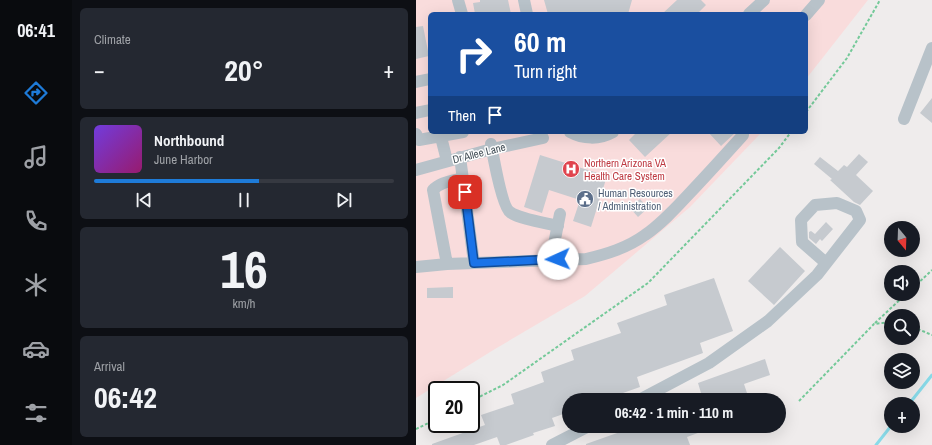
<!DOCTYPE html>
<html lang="en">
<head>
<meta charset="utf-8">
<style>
	:root { --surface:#171b24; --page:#242831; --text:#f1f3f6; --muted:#9ea1a6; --line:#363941; --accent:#1e7bd8 }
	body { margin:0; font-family:"Archivo Narrow",sans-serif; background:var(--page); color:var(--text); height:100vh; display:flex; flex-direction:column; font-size:15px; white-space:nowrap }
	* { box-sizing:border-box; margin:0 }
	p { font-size:13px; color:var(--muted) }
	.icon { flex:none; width:22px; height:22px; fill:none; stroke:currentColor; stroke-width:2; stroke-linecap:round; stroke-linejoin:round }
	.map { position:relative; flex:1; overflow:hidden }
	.sheet { display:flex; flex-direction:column; gap:8px; padding:8px; background:#0d0f14; width:344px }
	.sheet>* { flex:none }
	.top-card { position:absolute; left:12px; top:12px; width:380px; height:122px; border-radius:6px; box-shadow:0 4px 16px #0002; background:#1a4fa0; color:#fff; overflow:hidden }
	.needle { width:26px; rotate:161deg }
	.controls { position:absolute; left:468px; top:221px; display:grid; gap:8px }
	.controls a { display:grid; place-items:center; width:36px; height:36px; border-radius:50%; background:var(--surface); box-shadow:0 4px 16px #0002; font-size:20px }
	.speed { position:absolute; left:12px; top:381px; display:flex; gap:8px; font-size:20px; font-weight:700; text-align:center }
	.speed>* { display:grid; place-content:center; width:52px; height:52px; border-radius:50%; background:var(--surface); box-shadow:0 4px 16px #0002; line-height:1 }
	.speed .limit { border:2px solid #111; border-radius:6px; background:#fff; color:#111 }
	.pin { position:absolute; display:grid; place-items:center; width:34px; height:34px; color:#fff; margin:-17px; border-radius:8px; box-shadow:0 2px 6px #0006 }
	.me { position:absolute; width:44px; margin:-22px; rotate:268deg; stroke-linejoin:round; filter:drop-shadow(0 0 3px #0008) }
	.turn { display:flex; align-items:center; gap:14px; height:84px; padding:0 20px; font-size:18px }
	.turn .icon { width:52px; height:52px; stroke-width:2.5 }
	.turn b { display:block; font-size:28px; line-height:34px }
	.then { display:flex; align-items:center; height:38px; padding:0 20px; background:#0003; gap:8px; font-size:15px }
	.big { font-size:30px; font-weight:700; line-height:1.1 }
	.sheet .card { flex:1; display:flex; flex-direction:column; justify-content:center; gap:6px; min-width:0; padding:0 14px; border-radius:6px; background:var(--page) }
	.sheet .dial { align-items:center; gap:0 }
	.dial b { font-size:52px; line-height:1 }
	.song { display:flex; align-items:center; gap:12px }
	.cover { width:48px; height:48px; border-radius:6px; background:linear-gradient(135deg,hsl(260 70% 55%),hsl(320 70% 35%)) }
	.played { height:4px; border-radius:2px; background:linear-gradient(90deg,var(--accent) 55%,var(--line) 55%) }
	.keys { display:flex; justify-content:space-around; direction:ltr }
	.heat { display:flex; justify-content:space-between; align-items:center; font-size:22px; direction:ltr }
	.trip { position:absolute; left:146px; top:393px; width:224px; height:40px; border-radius:20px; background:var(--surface); box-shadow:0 4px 16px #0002; font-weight:700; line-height:40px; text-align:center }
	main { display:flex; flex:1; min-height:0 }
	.menu { display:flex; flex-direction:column; width:72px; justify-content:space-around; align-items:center; background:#090b0e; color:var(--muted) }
	.menu .icon { width:28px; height:28px }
	.menu .on { color:var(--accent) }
	.menu b { font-size:18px; color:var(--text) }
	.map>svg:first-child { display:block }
	.medical { fill:#f9dcdc }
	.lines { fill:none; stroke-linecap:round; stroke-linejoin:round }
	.stream { stroke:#89dbe9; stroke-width:3 }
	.building { fill:#c6cacf }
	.path { stroke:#74c999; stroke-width:2; stroke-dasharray:3 2; stroke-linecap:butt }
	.minor { stroke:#b8c2c9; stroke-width:12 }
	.route-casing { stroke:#114b97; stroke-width:10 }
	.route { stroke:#1a73e8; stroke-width:7 }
	.labels { text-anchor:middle; stroke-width:3; stroke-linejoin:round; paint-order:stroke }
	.street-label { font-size:11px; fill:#455159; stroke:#fff }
	.health-label { font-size:11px; fill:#be3a42; stroke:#fff; text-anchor:start }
	.service-label { font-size:11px; fill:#4e5e75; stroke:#fff; text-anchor:start }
</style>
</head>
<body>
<main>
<nav class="menu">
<b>06:41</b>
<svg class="icon on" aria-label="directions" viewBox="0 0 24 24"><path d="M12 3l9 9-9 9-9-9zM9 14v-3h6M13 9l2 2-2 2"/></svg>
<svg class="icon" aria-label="music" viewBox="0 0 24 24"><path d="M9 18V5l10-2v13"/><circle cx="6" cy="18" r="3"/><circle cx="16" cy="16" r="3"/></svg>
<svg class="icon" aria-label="phone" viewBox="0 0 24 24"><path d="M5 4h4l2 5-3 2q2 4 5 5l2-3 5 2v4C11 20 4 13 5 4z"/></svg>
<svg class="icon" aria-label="climate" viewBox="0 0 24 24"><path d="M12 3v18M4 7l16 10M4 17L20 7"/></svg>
<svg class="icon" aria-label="car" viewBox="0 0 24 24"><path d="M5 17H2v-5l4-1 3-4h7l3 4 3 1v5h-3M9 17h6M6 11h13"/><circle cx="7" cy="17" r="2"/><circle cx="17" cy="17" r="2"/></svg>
<svg class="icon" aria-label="filters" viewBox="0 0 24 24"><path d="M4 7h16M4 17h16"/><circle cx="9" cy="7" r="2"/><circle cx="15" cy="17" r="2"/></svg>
</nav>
<section class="sheet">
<div class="card"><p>Climate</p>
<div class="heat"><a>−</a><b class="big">20°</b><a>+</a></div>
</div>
<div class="card">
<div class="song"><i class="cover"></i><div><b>Northbound</b><p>June Harbor</p></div></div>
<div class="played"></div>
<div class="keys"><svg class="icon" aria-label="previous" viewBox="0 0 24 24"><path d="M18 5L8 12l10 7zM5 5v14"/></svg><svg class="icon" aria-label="pause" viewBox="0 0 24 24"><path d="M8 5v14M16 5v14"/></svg><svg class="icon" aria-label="next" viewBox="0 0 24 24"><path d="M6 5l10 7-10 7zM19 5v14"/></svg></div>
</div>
<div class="card dial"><b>16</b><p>km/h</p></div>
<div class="card"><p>Arrival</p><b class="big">06:42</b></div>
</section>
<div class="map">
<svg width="516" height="445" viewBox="0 0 516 445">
	<rect width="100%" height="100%" fill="#efecec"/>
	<!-- medical -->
	<path class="medical" d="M0,0H452L390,79V14H14V132H346L274,207L169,296L79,349L0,398Z"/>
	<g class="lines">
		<!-- stream -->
		<path class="stream" d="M493,404L516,375
			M460,445L475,426"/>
	</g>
	<!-- building -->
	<path class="building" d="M64,0H92L95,14H59L57,3L64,2Z
		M128,0H216L212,14H150V12L140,14H132Z
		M261,0H285L290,5L281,14H246Z
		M7,26L13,56L0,59V27Z
		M516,98V123L504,113Z
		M221,132H256L229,157L213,140Z
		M292,132H320L305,146Z
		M443,154L452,162L440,175L457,191L444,205L438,202L414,180L416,179L398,164L404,157L422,171L428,165L431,167Z
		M124,155L191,176L175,227L157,221L164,200L133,190L126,213L108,207Z
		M224,199L232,208L222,217L214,208Z
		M410,222L417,229L406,241L401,236L404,239L400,244L393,238V232L395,231L399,234Z
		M364,247L389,271L358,305L332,281Z
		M298,278L317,331L284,343L287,353L221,377L224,387L187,400H153V412L136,418L139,426L117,433L118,435L90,445H84L81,437L58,445H16V444L69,425L65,415L98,404L95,394L128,382L125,372L158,360L155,350L205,333L201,323L251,305L248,295Z
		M37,287V298H11V288Z
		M349,359L354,375L328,384L331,393L312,400H268V399L285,393L282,383Z
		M221,426H298V427L271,437L274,445H170V444Z"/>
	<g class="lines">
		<!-- path -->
		<path class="path" d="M390,112L431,58L464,0
			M497,288L516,270
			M459,323L490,294
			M497,327L516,335
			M55,401L87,385L232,283L363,148L375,132
			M383,401L458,324L475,322
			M0,429L21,419"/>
		<!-- minor -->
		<path class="minor" d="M42,0L46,14
			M108,0L111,14
			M333,14L348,0
			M390,15L403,0
			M0,82L14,79
			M0,113L14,110
			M488,119L516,48
			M154,132C167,139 183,140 197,132
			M0,134L3,140L47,132
			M25,137L31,161
			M75,144C77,155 86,207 94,212C103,219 130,223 142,226
			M44,157L58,263
			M0,170L76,149L127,138
			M135,259L144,214
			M31,264L17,190C24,182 36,181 47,178
			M0,267L31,264L170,259C191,254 211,248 229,235C245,224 258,210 271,196C290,176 309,155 327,135V132
			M223,400L293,363L352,321L401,275L444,220L440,211L421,203L399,205L385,220L386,242L410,263
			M136,445L173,426"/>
	</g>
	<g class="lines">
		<defs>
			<path id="route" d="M49,192L58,263L142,259"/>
		</defs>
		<!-- route casing -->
		<use href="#route" class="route-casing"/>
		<!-- route -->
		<use href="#route" class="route"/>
	</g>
	<!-- icons -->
	<defs>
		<symbol id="hospital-disc" viewBox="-11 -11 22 22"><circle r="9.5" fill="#e0444e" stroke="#fff"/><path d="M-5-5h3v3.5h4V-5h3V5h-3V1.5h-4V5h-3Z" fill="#fff"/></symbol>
		<symbol id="civic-disc" viewBox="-11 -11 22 22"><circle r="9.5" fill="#5c6f8a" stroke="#fff"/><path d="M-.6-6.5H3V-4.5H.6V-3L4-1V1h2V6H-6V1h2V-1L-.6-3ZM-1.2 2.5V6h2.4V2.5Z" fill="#fff"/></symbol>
	</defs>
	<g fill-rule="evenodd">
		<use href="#hospital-disc" x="145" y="159" width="20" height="20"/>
		<use href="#civic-disc" x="159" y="189" width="20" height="20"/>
	</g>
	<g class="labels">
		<!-- street labels -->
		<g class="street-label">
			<text transform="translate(63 153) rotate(-14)" y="4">Dr Allee Lane</text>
		</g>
		<!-- health labels -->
		<g class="health-label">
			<text x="168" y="167">Northern Arizona VA<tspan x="168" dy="13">Health Care System</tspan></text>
		</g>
		<!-- service labels -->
		<g class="service-label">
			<text x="182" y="197">Human Resources<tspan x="182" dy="13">/ Administration</tspan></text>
		</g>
	</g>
</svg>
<div class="controls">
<a><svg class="needle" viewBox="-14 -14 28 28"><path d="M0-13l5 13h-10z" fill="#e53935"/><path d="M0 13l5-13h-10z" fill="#9ea1a6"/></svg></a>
<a><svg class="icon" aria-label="sound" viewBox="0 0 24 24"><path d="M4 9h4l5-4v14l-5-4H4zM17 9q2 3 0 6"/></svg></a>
<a><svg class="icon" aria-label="search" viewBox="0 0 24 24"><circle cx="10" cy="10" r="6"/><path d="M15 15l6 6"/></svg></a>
<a><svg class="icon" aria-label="layers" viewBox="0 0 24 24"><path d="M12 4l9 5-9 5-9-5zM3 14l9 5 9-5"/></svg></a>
<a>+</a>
</div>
<div class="speed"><div class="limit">20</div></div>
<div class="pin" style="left:49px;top:192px;background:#d93025"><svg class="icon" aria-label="arrive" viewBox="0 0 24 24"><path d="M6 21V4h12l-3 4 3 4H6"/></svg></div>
<svg class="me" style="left:142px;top:259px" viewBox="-20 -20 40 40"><circle r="19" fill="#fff"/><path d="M0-13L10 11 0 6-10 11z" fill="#1a73e8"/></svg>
<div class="trip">06:42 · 1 min · 110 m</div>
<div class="top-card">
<div class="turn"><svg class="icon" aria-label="right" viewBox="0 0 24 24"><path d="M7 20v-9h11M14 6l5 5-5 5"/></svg><div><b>60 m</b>Turn right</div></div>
<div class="then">Then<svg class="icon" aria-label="arrive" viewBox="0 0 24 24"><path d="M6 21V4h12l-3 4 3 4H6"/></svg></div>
</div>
</div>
</main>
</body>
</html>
